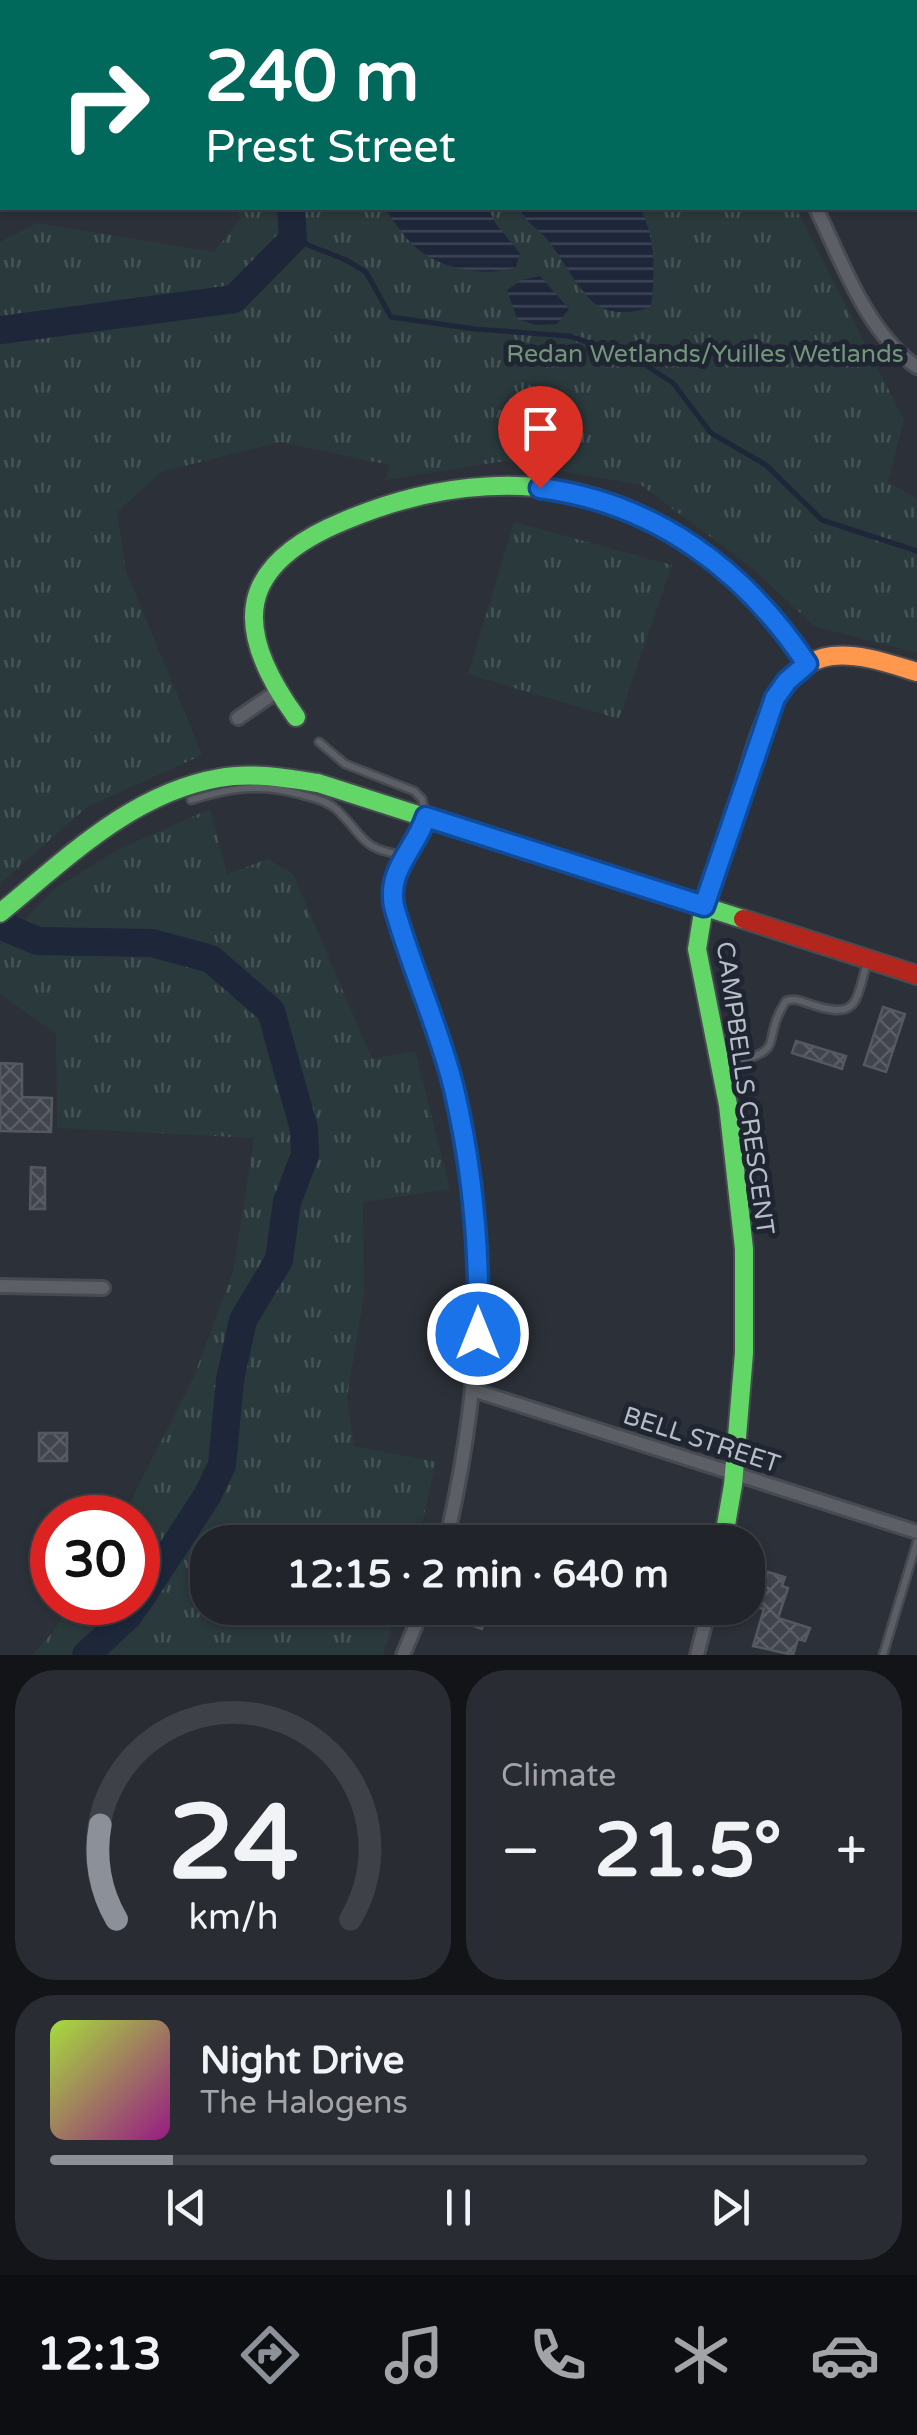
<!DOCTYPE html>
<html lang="en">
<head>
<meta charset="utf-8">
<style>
	:root { --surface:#21242a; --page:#292c32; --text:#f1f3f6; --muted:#a2a4a8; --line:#3e4147; --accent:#8c9099 }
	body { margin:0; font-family:"Varela Round",sans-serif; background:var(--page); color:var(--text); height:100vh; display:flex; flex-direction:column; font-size:38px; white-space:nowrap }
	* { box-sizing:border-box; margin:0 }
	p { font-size:32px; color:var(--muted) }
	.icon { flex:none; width:55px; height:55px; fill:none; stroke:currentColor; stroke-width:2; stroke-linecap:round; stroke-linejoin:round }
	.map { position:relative; height:1655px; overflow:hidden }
	.panel { display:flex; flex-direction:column; gap:15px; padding:15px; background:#121417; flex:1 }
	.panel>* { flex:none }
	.hud { position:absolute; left:0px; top:0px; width:918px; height:210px; box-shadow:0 2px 8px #0004,0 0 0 2px var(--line); background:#00695c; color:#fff; overflow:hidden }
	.speed { position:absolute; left:30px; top:1495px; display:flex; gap:20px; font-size:50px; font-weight:700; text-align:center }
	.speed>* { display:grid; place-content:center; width:130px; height:130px; border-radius:50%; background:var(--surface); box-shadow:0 2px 8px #0004,0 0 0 2px var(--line); line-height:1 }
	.speed .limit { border:15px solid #d22; background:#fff; color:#111 }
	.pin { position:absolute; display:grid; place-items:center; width:85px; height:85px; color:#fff; margin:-102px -42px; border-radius:50% 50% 50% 0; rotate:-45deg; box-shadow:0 0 10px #0007 }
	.pin .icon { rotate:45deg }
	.me { position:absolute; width:110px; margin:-55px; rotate:0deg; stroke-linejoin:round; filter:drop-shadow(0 0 8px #0008) }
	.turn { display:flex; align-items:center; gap:35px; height:210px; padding:0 40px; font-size:45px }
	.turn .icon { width:130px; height:130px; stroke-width:2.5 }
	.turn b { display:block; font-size:70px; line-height:85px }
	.big { font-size:75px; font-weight:800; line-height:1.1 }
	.panel .widget { flex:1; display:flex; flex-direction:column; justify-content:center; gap:15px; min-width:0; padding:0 35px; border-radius:40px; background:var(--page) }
	.panel .dial { align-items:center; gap:0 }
	.dial svg { height:260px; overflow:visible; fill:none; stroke:var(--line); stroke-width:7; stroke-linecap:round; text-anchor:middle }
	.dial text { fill:var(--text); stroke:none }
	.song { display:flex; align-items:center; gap:30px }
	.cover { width:120px; height:120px; border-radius:15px; background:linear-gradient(135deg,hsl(80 70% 55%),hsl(310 70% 35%)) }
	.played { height:10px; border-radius:5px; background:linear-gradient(90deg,var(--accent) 15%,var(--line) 15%) }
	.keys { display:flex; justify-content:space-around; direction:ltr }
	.heat { display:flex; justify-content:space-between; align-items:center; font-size:55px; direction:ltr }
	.panel .tiles { flex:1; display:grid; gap:15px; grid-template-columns:1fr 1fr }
	.widget:last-child { grid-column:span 2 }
	.trip { position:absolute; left:190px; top:1525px; width:575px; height:100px; border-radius:40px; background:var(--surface); box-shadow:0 2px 8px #0004,0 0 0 2px var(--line); font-weight:800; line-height:100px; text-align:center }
	.menu { display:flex; height:160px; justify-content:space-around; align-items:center; background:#0d0e11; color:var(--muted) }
	.menu .icon { width:70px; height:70px }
	.menu .current { color:var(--accent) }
	.menu b { font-size:45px; color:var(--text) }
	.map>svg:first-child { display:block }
	.park { fill:url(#park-tufts) }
	.water { fill:url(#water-rules) }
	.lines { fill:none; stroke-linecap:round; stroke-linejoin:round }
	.stream { stroke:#1d2739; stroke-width:5 }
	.river { stroke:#1d2739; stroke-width:28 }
	.building { fill:url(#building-cross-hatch); stroke:#54585f; stroke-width:2.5 }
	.lane-casing { stroke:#474b51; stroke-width:11 }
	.street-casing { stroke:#474b51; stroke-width:18 }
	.fast-casing { stroke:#474b51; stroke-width:22 }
	.slow-casing { stroke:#474b51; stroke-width:22 }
	.jam-casing { stroke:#474b51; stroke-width:22 }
	.lane { stroke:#5c5f65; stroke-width:6 }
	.street { stroke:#5c5f65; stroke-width:12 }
	.fast { stroke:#63d668; stroke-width:18 }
	.slow { stroke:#ff974d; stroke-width:18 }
	.jam { stroke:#b3261e; stroke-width:18 }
	.route-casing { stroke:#114b97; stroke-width:25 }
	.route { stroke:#1a73e8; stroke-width:18 }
	.labels { text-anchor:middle; stroke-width:10; stroke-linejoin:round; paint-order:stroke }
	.park-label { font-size:25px; fill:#72957b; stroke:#202631 }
	.street-label { font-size:25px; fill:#b7bdc7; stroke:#202631 }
</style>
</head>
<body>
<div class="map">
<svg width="917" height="1655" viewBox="0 0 917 1655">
	<defs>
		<pattern id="park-tufts" width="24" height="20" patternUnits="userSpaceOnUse" patternTransform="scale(2.5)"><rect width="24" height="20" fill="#2a393c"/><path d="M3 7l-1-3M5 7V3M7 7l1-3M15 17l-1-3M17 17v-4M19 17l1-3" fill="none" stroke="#475457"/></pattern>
		<pattern id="water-rules" width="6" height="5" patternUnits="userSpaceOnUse" patternTransform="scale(2.5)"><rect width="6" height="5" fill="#1d2739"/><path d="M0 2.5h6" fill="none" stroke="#3c4454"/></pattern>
		<pattern id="building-cross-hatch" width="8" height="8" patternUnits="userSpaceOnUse" patternTransform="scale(2.5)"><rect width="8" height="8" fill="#41444c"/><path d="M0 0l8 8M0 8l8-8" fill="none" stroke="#5a5d64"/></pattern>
	</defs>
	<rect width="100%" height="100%" fill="#2c3038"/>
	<!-- park -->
	<path class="park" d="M0,0H695L696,2L2,3Z
		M233,208H796L904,420L888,482L917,499V653L814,626L752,568L641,485L505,461L385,480L389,465L280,442L161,472L117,512L126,571L202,755L87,807L0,884V242L37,223L214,252L241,218Z
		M514,522L672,565L619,719L468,674Z
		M210,809L227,874L268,859L293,874L372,1059L415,1051L450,1189L363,1202L364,1295L347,1397L354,1446L436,1462L418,1542H208V1608H398L383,1655H32L53,1632L71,1603L138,1602V1518L123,1517L194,1376L233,1272L254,1138L57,1128L56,1034L0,994V945L54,889L119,849Z"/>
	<!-- water -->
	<path class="water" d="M384,208H488L496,224L520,253L516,267C484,278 438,269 413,245C402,234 393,220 384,208Z
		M520,208H640C656,237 655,275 651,307C587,327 581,283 550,243C540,229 525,223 520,208Z
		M540,276L569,309L557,324L536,325L517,319L507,290L522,280Z"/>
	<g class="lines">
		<!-- stream -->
		<path class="stream" d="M293,239L346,260L366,272L391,317L475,329L569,336L633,357L673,383L711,433L766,465L822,520L917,551"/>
		<!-- river -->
		<path class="river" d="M90,0L93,2
			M0,330L234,299L293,239L291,208
			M0,918L9,929L38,941L152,943L211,959L271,1011L304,1129L305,1155L287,1202L279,1260L243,1320L230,1380L222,1465L207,1496L138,1602
			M86,1655L129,1615L137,1602"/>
	</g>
	<!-- building -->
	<path class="building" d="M883,1007L905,1014L886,1072L864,1065Z
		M796,1041L846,1056L842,1069L792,1053Z
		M0,1063L22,1064V1097L52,1098L51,1132L0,1131Z
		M31,1167L45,1168V1209H30Z
		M39,1433H67V1461H39Z
		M768,1572L785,1577L782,1586L788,1588L778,1618L810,1628L805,1641L798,1639L793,1655L753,1646L764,1609L755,1607Z
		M459,1608H489L482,1629L455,1620Z"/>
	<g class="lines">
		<defs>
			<path id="lane" d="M319,742L345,764L414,791L422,799L426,816
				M191,800C230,788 260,783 299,794C312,798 326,800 336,809C365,836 359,849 404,855
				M725,1064C792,1050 758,1044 786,1001C796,998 800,1001 810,1004C860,1021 855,1001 868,960
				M883,1655L917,1542"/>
			<path id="street" d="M716,0L717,2
				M816,208C842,261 866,332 917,367
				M238,718L276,692
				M426,817C417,844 393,863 391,892C401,960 438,1023 454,1089C491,1241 481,1391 446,1542
				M0,1286L103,1288
				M473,1390L917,1532
				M403,1655L423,1608
				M697,1655L709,1608"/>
			<path id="fast" d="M296,717C231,627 237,565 344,521C435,482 539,471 632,511C706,543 762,598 807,664
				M0,913C66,859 132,793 219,778C252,772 285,778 318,783L743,919
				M723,1542L733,1485L744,1353V1249L728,1105L697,949L704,906L738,807"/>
			<path id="slow" d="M738,807C754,757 770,663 832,656C861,653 890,664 917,672"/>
			<path id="jam" d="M743,919L917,975"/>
		</defs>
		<!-- lane casing -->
		<use href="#lane" class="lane-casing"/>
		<!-- street casing -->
		<use href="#street" class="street-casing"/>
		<!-- fast casing -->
		<use href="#fast" class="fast-casing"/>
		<!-- slow casing -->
		<use href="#slow" class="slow-casing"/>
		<!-- jam casing -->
		<use href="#jam" class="jam-casing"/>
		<!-- lane -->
		<use href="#lane" class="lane"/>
		<!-- street -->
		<use href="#street" class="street"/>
		<!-- fast -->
		<use href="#fast" class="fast"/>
		<!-- slow -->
		<use href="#slow" class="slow"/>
		<!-- jam -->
		<use href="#jam" class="jam"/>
	</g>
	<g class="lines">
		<defs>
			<path id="route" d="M478,1334C480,1251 473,1170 454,1089C439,1027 411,968 394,906C387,869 415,850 426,817L704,906L775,698L787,681L807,664C744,569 655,503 540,488"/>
		</defs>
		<!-- route casing -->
		<use href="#route" class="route-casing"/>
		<!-- route -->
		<use href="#route" class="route"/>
	</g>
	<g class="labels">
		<!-- park labels -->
		<g class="park-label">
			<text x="705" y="362">Redan Wetlands/Yuilles Wetlands</text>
		</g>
		<!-- street labels -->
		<g class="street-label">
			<text transform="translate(746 1088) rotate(82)" y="9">CAMPBELLS CRESCENT</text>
			<text transform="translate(702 1439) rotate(18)" y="9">BELL STREET</text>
		</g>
	</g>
</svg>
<div class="speed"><div class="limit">30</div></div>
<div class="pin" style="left:540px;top:488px;background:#d93025"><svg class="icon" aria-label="arrive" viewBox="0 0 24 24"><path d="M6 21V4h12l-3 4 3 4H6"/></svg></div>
<svg class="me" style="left:478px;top:1334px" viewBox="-20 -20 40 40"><circle r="17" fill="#1a73e8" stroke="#fff" stroke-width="3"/><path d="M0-11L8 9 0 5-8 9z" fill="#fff"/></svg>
<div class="trip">12:15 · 2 min · 640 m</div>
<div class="hud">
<div class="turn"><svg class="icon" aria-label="right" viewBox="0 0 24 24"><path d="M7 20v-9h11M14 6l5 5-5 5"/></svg><div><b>240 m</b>Prest Street</div></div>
</div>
</div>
<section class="panel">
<div class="tiles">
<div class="widget dial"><svg viewBox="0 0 100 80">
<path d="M14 69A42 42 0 1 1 86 69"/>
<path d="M14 69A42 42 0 0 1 9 40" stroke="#8c9099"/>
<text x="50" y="56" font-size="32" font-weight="700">24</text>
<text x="50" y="72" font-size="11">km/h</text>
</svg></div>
<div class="widget"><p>Climate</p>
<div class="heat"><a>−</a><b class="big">21.5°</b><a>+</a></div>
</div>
<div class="widget">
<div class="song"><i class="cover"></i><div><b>Night Drive</b><p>The Halogens</p></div></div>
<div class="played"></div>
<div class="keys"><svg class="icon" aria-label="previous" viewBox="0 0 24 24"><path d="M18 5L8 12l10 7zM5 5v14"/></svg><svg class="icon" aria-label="pause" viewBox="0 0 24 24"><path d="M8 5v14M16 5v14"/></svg><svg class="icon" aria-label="next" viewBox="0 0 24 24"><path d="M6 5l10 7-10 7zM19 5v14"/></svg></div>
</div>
</div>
</section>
<nav class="menu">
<b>12:13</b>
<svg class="icon current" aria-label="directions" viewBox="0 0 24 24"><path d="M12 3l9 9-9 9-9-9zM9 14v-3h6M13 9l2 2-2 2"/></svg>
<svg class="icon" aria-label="music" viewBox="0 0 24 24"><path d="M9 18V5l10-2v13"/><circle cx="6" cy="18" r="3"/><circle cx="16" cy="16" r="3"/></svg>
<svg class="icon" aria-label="phone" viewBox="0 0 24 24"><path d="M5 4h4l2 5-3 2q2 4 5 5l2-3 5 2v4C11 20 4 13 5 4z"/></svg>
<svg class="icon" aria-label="climate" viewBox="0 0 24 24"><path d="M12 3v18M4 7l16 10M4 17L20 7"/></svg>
<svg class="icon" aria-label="car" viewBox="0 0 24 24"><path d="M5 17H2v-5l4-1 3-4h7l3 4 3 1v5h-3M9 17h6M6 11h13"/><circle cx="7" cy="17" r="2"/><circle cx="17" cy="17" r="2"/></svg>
</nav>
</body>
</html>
